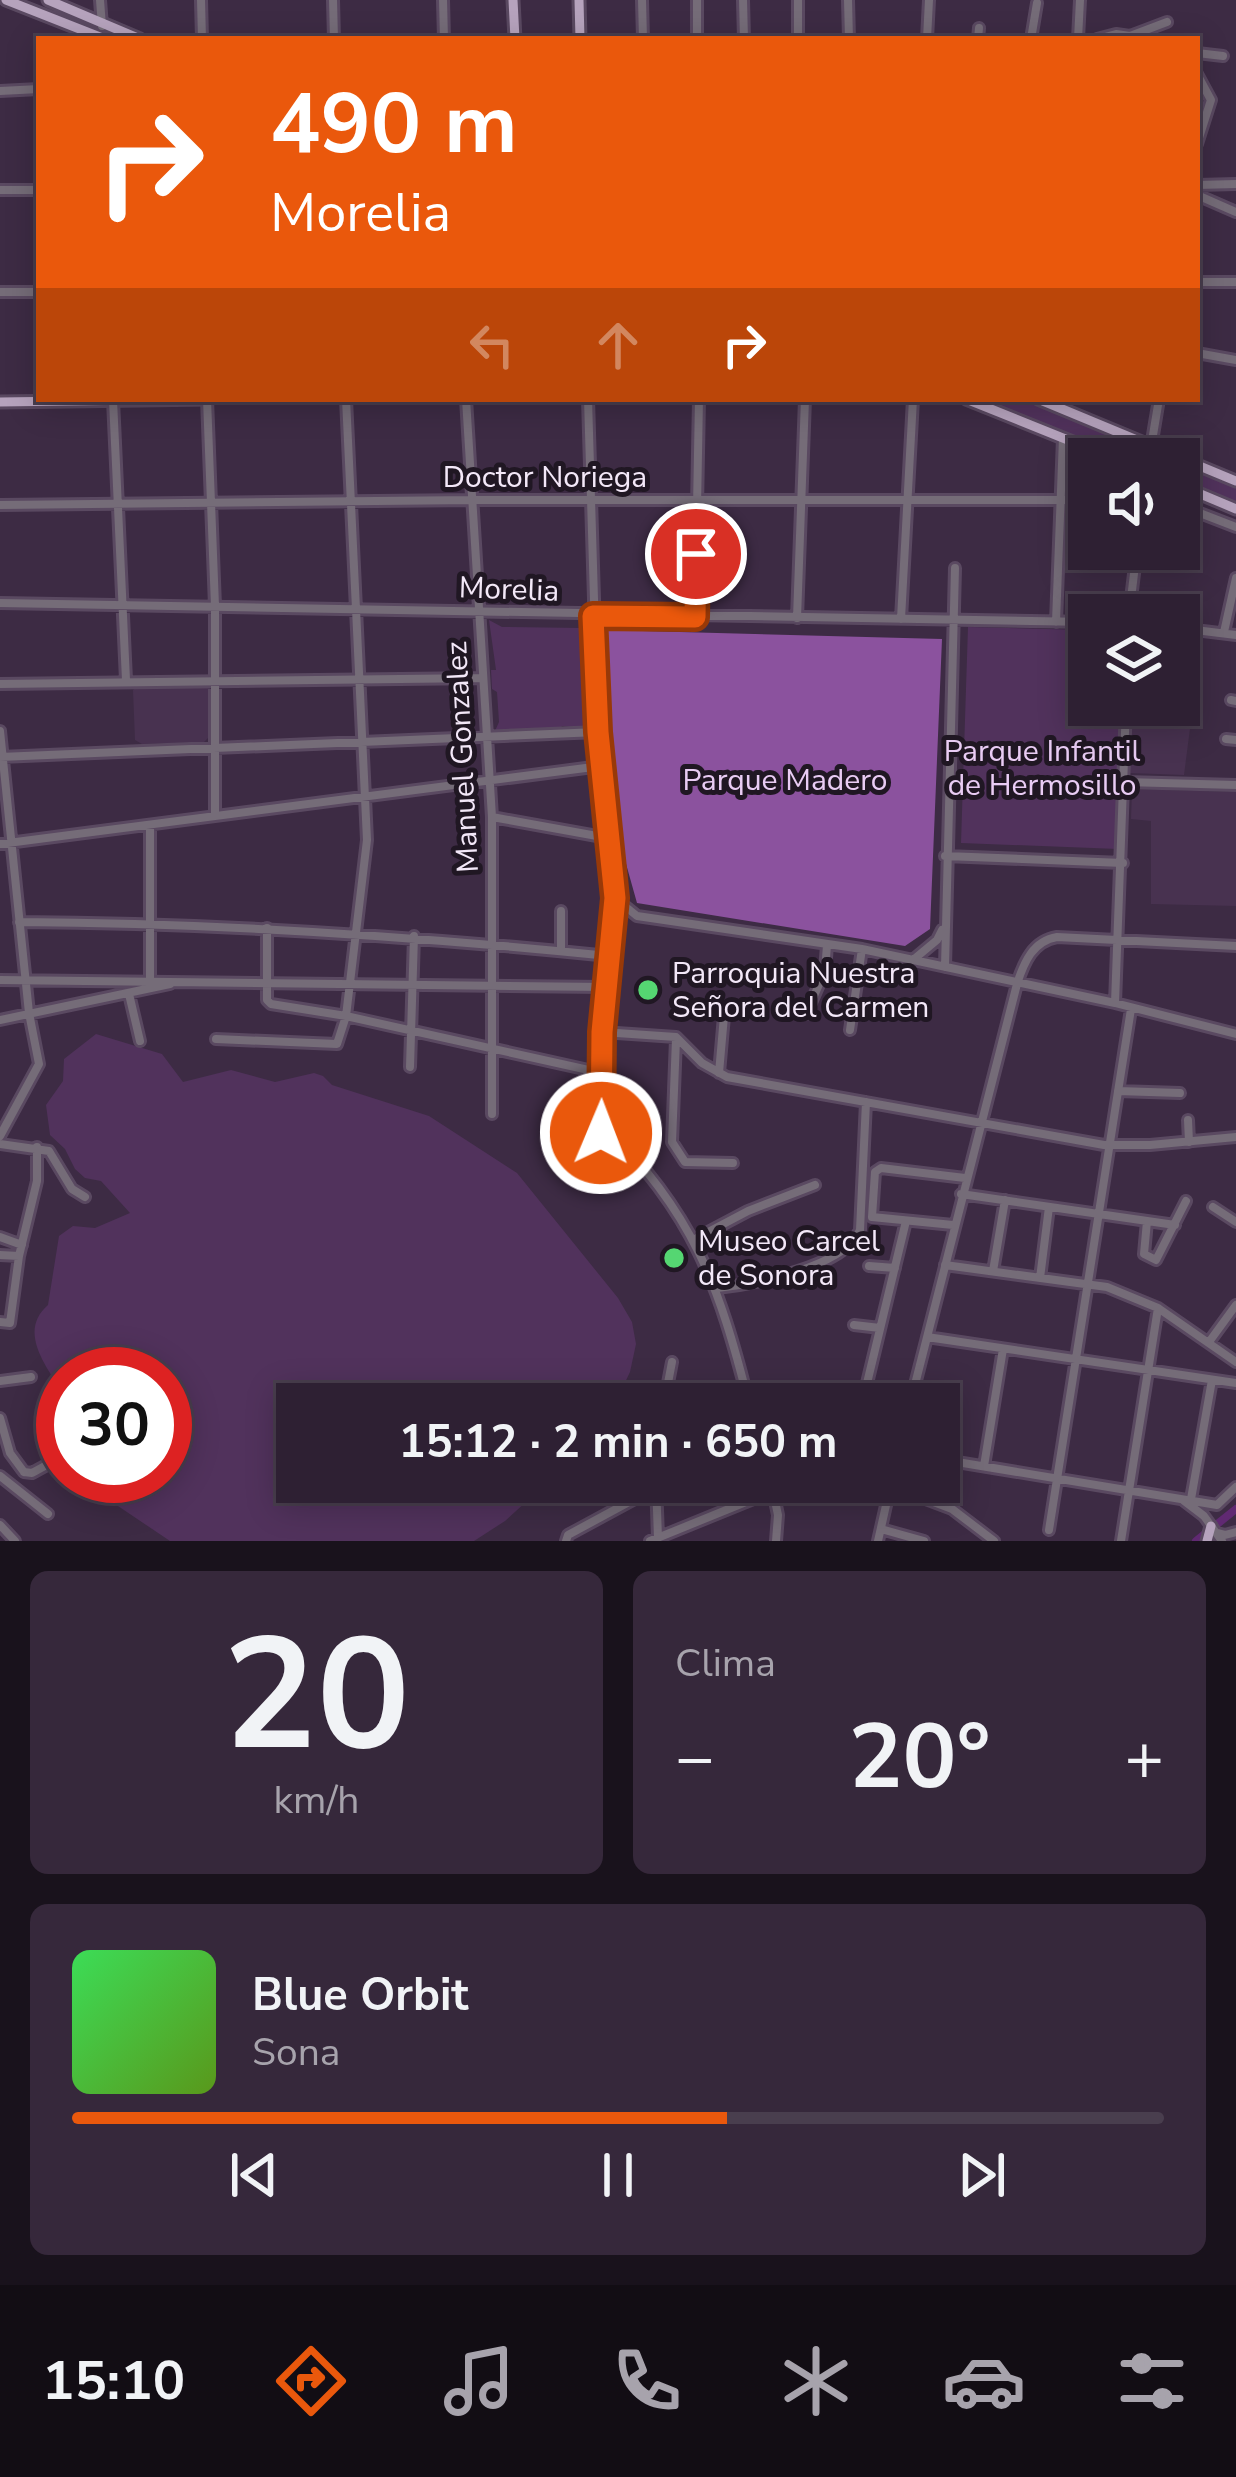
<!DOCTYPE html>
<html lang="es">
<head>
<meta charset="utf-8">
<style>
	:root { --surface:#2e2033; --page:#36283b; --text:#f1f3f6; --muted:#a7a3ac; --line:#493e4e; --accent:#ea580c }
	body { margin:0; font-family:"Nunito Sans",sans-serif; background:var(--page); color:var(--text); height:100vh; display:flex; flex-direction:column; font-size:45px; white-space:nowrap }
	* { box-sizing:border-box; margin:0 }
	p { font-size:39px; color:var(--muted) }
	.icon { flex:none; width:66px; height:66px; fill:none; stroke:currentColor; stroke-width:2; stroke-linecap:round; stroke-linejoin:round }
	.map { position:relative; height:1541px; overflow:hidden }
	.sheet { display:flex; flex-direction:column; gap:30px; padding:30px; background:#19121c; flex:1 }
	.sheet>* { flex:none }
	.hud { position:absolute; left:36px; top:36px; width:1164px; height:366px; border-radius:0px; box-shadow:0 6px 30px #0003,0 0 0 3px var(--line); background:#ea580c; color:#fff; overflow:hidden }
	.controls { position:absolute; left:1068px; top:438px; display:grid; gap:24px }
	.controls a { display:grid; place-items:center; width:132px; height:132px; border-radius:0px; background:var(--surface); box-shadow:0 6px 30px #0003,0 0 0 3px var(--line); font-size:60px }
	.speed { position:absolute; left:36px; top:1347px; display:flex; gap:24px; font-size:60px; font-weight:700; text-align:center }
	.speed>* { display:grid; place-content:center; width:156px; height:156px; border-radius:50%; background:var(--surface); box-shadow:0 6px 30px #0003,0 0 0 3px var(--line); line-height:1 }
	.speed .limit { border:18px solid #d22; background:#fff; color:#111 }
	.pin { position:absolute; display:grid; place-items:center; width:102px; height:102px; color:#fff; margin:-51px; border:6px solid #fff; border-radius:50%; box-shadow:0 3px 12px #0007 }
	.me { position:absolute; width:132px; margin:-66px; rotate:1deg; stroke-linejoin:round; filter:drop-shadow(0 0 9px #0008) }
	.turn { display:flex; align-items:center; gap:42px; height:252px; padding:0 36px; font-size:54px }
	.turn .icon { width:156px; height:156px; stroke-width:2.5 }
	.turn b { display:block; font-size:84px; line-height:102px }
	.lanes { display:flex; align-items:center; height:114px; padding:0 36px; background:#0003; justify-content:center; gap:60px; direction:ltr }
	.lanes .off { opacity:.35 }
	.big { font-size:90px; font-weight:700; line-height:1.1 }
	.sheet .card { flex:1; display:flex; flex-direction:column; justify-content:center; gap:18px; min-width:0; padding:0 42px; border-radius:18px; background:var(--page) }
	.sheet .dial { align-items:center; gap:0 }
	.dial b { font-size:156px; line-height:1 }
	.song { display:flex; align-items:center; gap:36px }
	.cover { width:144px; height:144px; border-radius:18px; background:linear-gradient(135deg,hsl(130 70% 55%),hsl(90 70% 35%)) }
	.played { height:12px; border-radius:6px; background:linear-gradient(90deg,var(--accent) 60%,var(--line) 60%) }
	.keys { display:flex; justify-content:space-around; direction:ltr }
	.heat { display:flex; justify-content:space-between; align-items:center; font-size:66px; direction:ltr }
	.sheet .tiles { flex:1; display:grid; gap:30px; grid-template-columns:1fr 1fr }
	.card:last-child { grid-column:span 2 }
	.trip { position:absolute; left:276px; top:1383px; width:684px; height:120px; border-radius:0px; background:var(--surface); box-shadow:0 6px 30px #0003,0 0 0 3px var(--line); font-weight:700; line-height:120px; text-align:center }
	.dock { display:flex; height:192px; justify-content:space-around; align-items:center; background:#120d14; color:var(--muted) }
	.dock .icon { width:84px; height:84px }
	.dock .on { color:var(--accent) }
	.dock b { font-size:54px; color:var(--text) }
	.map>svg:first-child { display:block }
	.built { fill:#483250 }
	.green { fill:#51325c }
	.forest { fill:#8b529e }
	.lines { fill:none; stroke-linecap:round; stroke-linejoin:round }
	.canal { stroke:#602972; stroke-width:8 }
	.minor-casing { stroke:#5a4961; stroke-width:14 }
	.major-casing { stroke:#5a4961; stroke-width:15 }
	.minor { stroke:#756c78; stroke-width:8 }
	.major { stroke:#b6a3bd; stroke-width:9 }
	.route-casing { stroke:#983908; stroke-width:30 }
	.route { stroke:#ea580c; stroke-width:21 }
	.poi-dot { fill:#55d672; stroke:#201723; stroke-width:4.5 }
	.labels { text-anchor:middle; stroke-width:10; stroke-linejoin:round; paint-order:stroke }
	.street-label { font-size:30px; fill:#f3e8f8; stroke:#201723 }
	.park-label { font-size:30px; fill:#e9ccf4; stroke:#201723 }
	.poi-label { font-size:30px; fill:#f3e8f8; stroke:#201723; text-anchor:start }
</style>
</head>
<body>
<div class="map">
<svg width="1236" height="1541" viewBox="0 0 1236 1541">
	<rect width="100%" height="100%" fill="#3d2b44"/>
	<!-- built -->
	<path class="built" d="M139,684H206L211,690V735L204,742L142,744L135,740L133,690Z
		M1133,705L1192,713L1184,775L1130,773Z
		M1132,789L1236,792V906L1151,904V821L1131,819Z"/>
	<!-- green -->
	<path class="green" d="M984,399H1024L1150,452L1148,459H1127Z
		M1179,464L1236,488V505L1179,481Z
		M489,620L502,627L582,628L589,625L591,729L562,726L559,731H495L499,722L497,692L492,689L491,670H496Z
		M968,627L1089,630V705H1120L1118,849L961,843Z
		M96,1034L162,1054L183,1082L231,1070L275,1082L314,1073L323,1076L332,1085L429,1116L517,1173L618,1298L632,1322L636,1344L630,1372L616,1401L297,1404V1482H548L505,1521L474,1541H170L115,1504L92,1476H165V1374H63V1393C45,1365 18,1331 48,1305L59,1236L73,1226L95,1228L130,1213L101,1181L85,1178L75,1169L65,1149L50,1135L46,1105L63,1081L64,1059Z"/>
	<!-- forest -->
	<path class="forest" d="M605,630L942,639L930,929L905,946L637,903L621,846L614,792L616,777L607,736L609,702L602,636Z"/>
	<g class="lines">
		<!-- canal -->
		<path class="canal" d="M1196,1541L1236,1509"/>
		<defs>
			<path id="minor" d="M100,0L102,26
				M201,0L202,39
				M333,0L334,39
				M443,0L444,39
				M642,0L643,39
				M697,0V39
				M743,0L744,39
				M798,0V39
				M848,0L849,39
				M927,39L929,0
				M978,39L979,28
				M1031,39L1037,3
				M1078,39L1080,0
				M1097,39L1116,34L1130,36L1167,22
				M1197,53L1223,56
				M1197,74L1211,100L1197,144
				M0,91L39,89
				M1197,185L1236,184
				M0,190H39
				M1197,195L1236,212
				M1197,282H1236
				M0,292H39
				M1197,353L1236,360
				M207,399L215,606V816
				M466,399L492,817V1114
				M588,399L598,732L615,898L602,1032L599,1144L603,1186
				M113,400L126,680
				M1149,459L1159,399
				M0,505L473,500H1089
				M1179,505L1236,527
				M0,603L1089,622
				M1129,615L1137,549
				M695,617L699,399
				M797,618L805,399
				M901,619L913,399
				M1056,622L1063,438
				M1179,628L1236,635
				M1224,632L1236,578
				M0,684L483,678
				M1231,700L1236,701
				M0,731L29,1013L39,1064L0,1136
				M1226,739L1236,740
				M0,757L598,732
				M1125,782L1236,785
				M492,817L608,838
				M0,844L601,766
				M945,856L1123,863
				M616,899L637,916L862,949L1115,1003L1236,1034
				M561,911V951
				M19,922C217,923 412,936 609,956
				M267,928V1000L271,1004L346,1016L602,1073
				M913,960L937,940L942,930
				M945,967L955,568
				M150,979V825
				M0,980L605,987
				M129,994L140,1041
				M1115,1003L1126,705
				M806,1014L825,971L827,945
				M0,1020L170,984
				M850,1030L862,949
				M602,1032L676,1037L702,1063L727,1077L1104,1145H1150L1236,1137
				M216,1039L337,1044L346,1016L367,840L346,399
				M676,1039L672,1142L685,1162L733,1163
				M410,1067L414,936
				M719,1073L724,1016
				M1118,1091L1180,1093
				M1188,1120L1189,1142
				M603,1124C693,1212 719,1284 749,1404
				M0,1144L49,1151L72,1189L85,1197
				M961,1194L1175,1225
				M1213,1207L1236,1222
				M1147,1221L1144,1254L1156,1260L1186,1201
				M953,1225L872,1217L875,1172L881,1168L965,1178
				M0,1237L22,1245
				M695,1239L748,1211L815,1185
				M0,1255L19,1256
				M945,1265L1107,1287L1158,1308L1236,1362
				M869,1266L895,1268
				M993,1271L1005,1200
				M1040,1278L1049,1207
				M717,1288C753,1284 844,1268 860,1230L866,1102
				M0,1322L10,1323L19,1256L37,1181V1147
				M854,1325L880,1328
				M927,1337L1236,1383
				M1209,1342L1236,1305
				M0,1381L31,1377
				M664,1404L672,1362
				M862,1404L906,1221
				M910,1404L1017,984C1024,962 1033,941 1057,937L1236,946
				M0,1418L10,1453L24,1472
				M939,1459L1217,1505L1236,1487
				M984,1466L1003,1349
				M24,1472L32,1473L54,1461
				M0,1476L48,1514
				M656,1482L658,1538
				M771,1482L778,1515L776,1541
				M891,1486L952,1509L994,1541
				M1191,1499L1212,1380
				M1183,1500L1204,1516L1222,1541
				M0,1525L15,1541
				M881,1529L924,1541
				M1049,1530L1131,1009
				M1217,1533L1225,1535L1236,1532
				M566,1541L568,1535L666,1482
				M650,1541L773,1491
				M878,1541L891,1483
				M1121,1541L1158,1308"/>
			<path id="major" d="M6,0L105,39
				M48,0L140,39
				M513,0L515,39
				M579,0L580,39
				M966,399L1115,459
				M1038,399L1236,481
				M0,402L210,399
				M1179,485L1236,509
				M1207,1541L1211,1526"/>
		</defs>
		<!-- minor casing -->
		<use href="#minor" class="minor-casing"/>
		<!-- major casing -->
		<use href="#major" class="major-casing"/>
		<!-- minor -->
		<use href="#minor" class="minor"/>
		<!-- major -->
		<use href="#major" class="major"/>
	</g>
	<g class="lines">
		<defs>
			<path id="route" d="M601,1133L602,1032L615,898L598,732L593,616L695,617L696,554"/>
		</defs>
		<!-- route casing -->
		<use href="#route" class="route-casing"/>
		<!-- route -->
		<use href="#route" class="route"/>
	</g>
	<!-- markers -->
	<g class="poi-dot">
		<circle cx="648" cy="990" r="12"/>
		<circle cx="674" cy="1258" r="12"/>
	</g>
	<g class="labels">
		<!-- street labels -->
		<g class="street-label">
			<text x="545" y="487">Doctor Noriega</text>
			<text transform="translate(509 589) rotate(2)" y="10">Morelia</text>
			<text transform="translate(462 757) rotate(-93)" y="10">Manuel Gonzalez</text>
		</g>
		<!-- park labels -->
		<g class="park-label">
			<text x="1042" y="761">Parque Infantil<tspan x="1042" dy="34">de Hermosillo</tspan></text>
			<text x="785" y="790">Parque Madero</text>
		</g>
		<!-- poi labels -->
		<g class="poi-label">
			<text x="672" y="983">Parroquia Nuestra<tspan x="672" dy="34">Señora del Carmen</tspan></text>
			<text x="698" y="1251">Museo Carcel<tspan x="698" dy="34">de Sonora</tspan></text>
		</g>
	</g>
</svg>
<div class="controls">
<a><svg class="icon" aria-label="sound" viewBox="0 0 24 24"><path d="M4 9h4l5-4v14l-5-4H4zM17 9q2 3 0 6"/></svg></a>
<a><svg class="icon" aria-label="layers" viewBox="0 0 24 24"><path d="M12 4l9 5-9 5-9-5zM3 14l9 5 9-5"/></svg></a>
</div>
<div class="speed"><div class="limit">30</div></div>
<div class="pin" style="left:696px;top:554px;background:#d93025"><svg class="icon" aria-label="arrive" viewBox="0 0 24 24"><path d="M6 21V4h12l-3 4 3 4H6"/></svg></div>
<svg class="me" style="left:601px;top:1133px" viewBox="-20 -20 40 40"><circle r="17" fill="#ea580c" stroke="#fff" stroke-width="3"/><path d="M0-11L8 9 0 5-8 9z" fill="#fff"/></svg>
<div class="trip">15:12 · 2 min · 650 m</div>
<div class="hud">
<div class="turn"><svg class="icon" aria-label="right" viewBox="0 0 24 24"><path d="M7 20v-9h11M14 6l5 5-5 5"/></svg><div><b>490 m</b>Morelia</div></div>
<div class="lanes"><svg class="icon off" aria-label="left" viewBox="0 0 24 24"><path d="M17 20v-9H6M10 6l-5 5 5 5"/></svg><svg class="icon off" aria-label="ahead" viewBox="0 0 24 24"><path d="M12 20V5M6 11l6-6 6 6"/></svg><svg class="icon" aria-label="right" viewBox="0 0 24 24"><path d="M7 20v-9h11M14 6l5 5-5 5"/></svg></div>
</div>
</div>
<section class="sheet">
<div class="tiles">
<div class="card dial"><b>20</b><p>km/h</p></div>
<div class="card"><p>Clima</p>
<div class="heat"><a>−</a><b class="big">20°</b><a>+</a></div>
</div>
<div class="card">
<div class="song"><i class="cover"></i><div><b>Blue Orbit</b><p>Sona</p></div></div>
<div class="played"></div>
<div class="keys"><svg class="icon" aria-label="previous" viewBox="0 0 24 24"><path d="M18 5L8 12l10 7zM5 5v14"/></svg><svg class="icon" aria-label="pause" viewBox="0 0 24 24"><path d="M8 5v14M16 5v14"/></svg><svg class="icon" aria-label="next" viewBox="0 0 24 24"><path d="M6 5l10 7-10 7zM19 5v14"/></svg></div>
</div>
</div>
</section>
<nav class="dock">
<b>15:10</b>
<svg class="icon on" aria-label="directions" viewBox="0 0 24 24"><path d="M12 3l9 9-9 9-9-9zM9 14v-3h6M13 9l2 2-2 2"/></svg>
<svg class="icon" aria-label="music" viewBox="0 0 24 24"><path d="M9 18V5l10-2v13"/><circle cx="6" cy="18" r="3"/><circle cx="16" cy="16" r="3"/></svg>
<svg class="icon" aria-label="phone" viewBox="0 0 24 24"><path d="M5 4h4l2 5-3 2q2 4 5 5l2-3 5 2v4C11 20 4 13 5 4z"/></svg>
<svg class="icon" aria-label="climate" viewBox="0 0 24 24"><path d="M12 3v18M4 7l16 10M4 17L20 7"/></svg>
<svg class="icon" aria-label="car" viewBox="0 0 24 24"><path d="M5 17H2v-5l4-1 3-4h7l3 4 3 1v5h-3M9 17h6M6 11h13"/><circle cx="7" cy="17" r="2"/><circle cx="17" cy="17" r="2"/></svg>
<svg class="icon" aria-label="filters" viewBox="0 0 24 24"><path d="M4 7h16M4 17h16"/><circle cx="9" cy="7" r="2"/><circle cx="15" cy="17" r="2"/></svg>
</nav>
</body>
</html>
